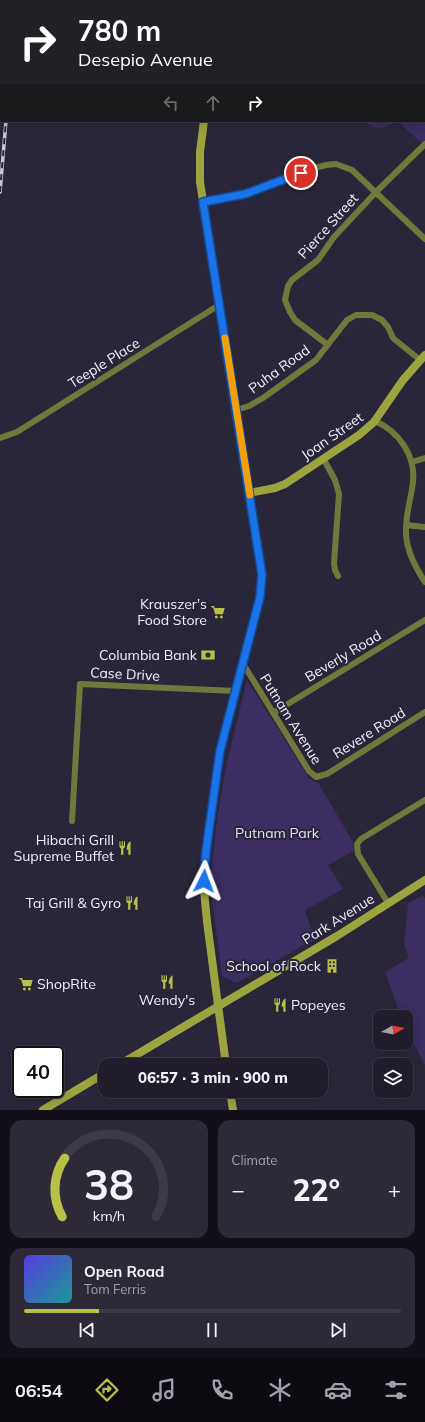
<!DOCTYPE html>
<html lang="en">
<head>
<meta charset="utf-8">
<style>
	:root { --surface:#201c2b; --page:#2d2937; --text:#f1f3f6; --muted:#a2a1a9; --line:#3d3a47; --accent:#b7c147 }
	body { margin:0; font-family:Mulish,sans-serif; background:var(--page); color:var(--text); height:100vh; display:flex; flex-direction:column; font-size:15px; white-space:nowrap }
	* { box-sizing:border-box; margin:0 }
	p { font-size:13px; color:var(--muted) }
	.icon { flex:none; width:22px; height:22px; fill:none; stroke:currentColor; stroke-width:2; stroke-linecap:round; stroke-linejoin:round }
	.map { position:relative; height:1110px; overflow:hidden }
	.side { display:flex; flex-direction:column; gap:10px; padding:10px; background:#120f18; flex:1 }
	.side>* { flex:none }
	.hud { position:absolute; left:0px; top:0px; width:425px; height:122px; box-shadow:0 2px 10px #0003,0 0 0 1px var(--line); background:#202124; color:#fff; overflow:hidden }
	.needle { width:26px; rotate:81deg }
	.tools { position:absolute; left:373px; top:1010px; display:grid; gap:8px }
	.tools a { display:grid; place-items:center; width:40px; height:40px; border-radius:8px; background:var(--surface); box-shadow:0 2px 10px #0003,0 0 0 1px var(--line); font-size:20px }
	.speed { position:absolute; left:12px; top:1046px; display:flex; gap:8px; font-size:20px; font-weight:700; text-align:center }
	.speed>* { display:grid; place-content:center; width:52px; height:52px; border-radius:50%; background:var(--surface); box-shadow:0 2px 10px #0003,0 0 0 1px var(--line); line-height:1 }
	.speed .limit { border:2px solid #111; border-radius:6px; background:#fff; color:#111 }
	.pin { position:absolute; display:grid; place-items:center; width:34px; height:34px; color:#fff; margin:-17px; border:2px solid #fff; border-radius:50%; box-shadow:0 1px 4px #0007 }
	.me { position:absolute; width:44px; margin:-22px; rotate:3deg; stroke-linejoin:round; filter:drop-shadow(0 0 3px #0008) }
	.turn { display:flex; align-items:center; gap:14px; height:84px; padding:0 12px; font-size:18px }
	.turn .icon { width:52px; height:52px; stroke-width:2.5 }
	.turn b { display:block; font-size:28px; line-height:34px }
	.lanes { display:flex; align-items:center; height:38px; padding:0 12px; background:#0003; justify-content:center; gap:20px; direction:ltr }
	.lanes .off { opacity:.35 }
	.big { font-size:30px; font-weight:800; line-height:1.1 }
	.side .card { flex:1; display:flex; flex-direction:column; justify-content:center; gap:6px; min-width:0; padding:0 14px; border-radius:12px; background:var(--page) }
	.side .dial { align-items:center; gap:0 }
	.dial svg { height:104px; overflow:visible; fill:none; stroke:var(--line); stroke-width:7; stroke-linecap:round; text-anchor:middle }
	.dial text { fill:var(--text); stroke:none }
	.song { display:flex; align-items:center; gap:12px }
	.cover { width:48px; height:48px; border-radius:6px; background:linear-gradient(135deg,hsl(250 70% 55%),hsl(180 70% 35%)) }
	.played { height:4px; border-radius:2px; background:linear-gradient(90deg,var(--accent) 20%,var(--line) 20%) }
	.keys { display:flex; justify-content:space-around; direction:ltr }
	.heat { display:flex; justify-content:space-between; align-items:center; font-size:22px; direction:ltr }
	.side .tiles { flex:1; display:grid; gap:10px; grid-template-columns:1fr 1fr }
	.card:last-child { grid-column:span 2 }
	.trip { position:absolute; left:98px; top:1058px; width:230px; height:40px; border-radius:12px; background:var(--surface); box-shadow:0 2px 10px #0003,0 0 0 1px var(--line); font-weight:800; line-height:40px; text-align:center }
	.menu { display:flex; height:64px; justify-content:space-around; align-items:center; background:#0d0b11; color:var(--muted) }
	.menu .icon { width:28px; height:28px }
	.menu .on { color:var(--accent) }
	.menu b { font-size:18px; color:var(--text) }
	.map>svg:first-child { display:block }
	.green { fill:#3c2d62 }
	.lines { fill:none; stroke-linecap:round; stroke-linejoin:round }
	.street { stroke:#72783c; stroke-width:6 }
	.secondary { stroke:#9ca43f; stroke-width:8 }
	.rail-casing { stroke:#c8c6d4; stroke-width:3.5 }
	.rail { stroke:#2a2639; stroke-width:2; stroke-dasharray:6; stroke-linecap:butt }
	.route-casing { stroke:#114b97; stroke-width:10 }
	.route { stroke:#1a73e8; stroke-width:7 }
	.slow { stroke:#f59e0b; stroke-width:7 }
	.labels { text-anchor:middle; stroke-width:4; stroke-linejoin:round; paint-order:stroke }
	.street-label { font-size:14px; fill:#f2f0fd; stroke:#2a2639 }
	.poi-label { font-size:14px; fill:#f2f0fd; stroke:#2a2639; text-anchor:end }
	.park-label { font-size:14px; fill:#e4e0f6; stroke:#2a2639 }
</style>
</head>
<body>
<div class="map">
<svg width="425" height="1110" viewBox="0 0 425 1110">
	<rect width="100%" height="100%" fill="#2a2639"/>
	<!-- green -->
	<path class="green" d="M425,85V146L398,122L378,129L362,121H424Z
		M247,680L309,778L319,784L353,842L354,851L328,865L343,889L305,910L315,939L237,983L222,976L210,883L217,819L227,761Z
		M423,895L425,899V1065L406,1028V1017H401L385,972L409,958L404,943L408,903Z"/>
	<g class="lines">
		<!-- street -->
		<path class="street" d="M54,0V1
			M317,0L318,1
			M384,1V0
			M203,202L245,194L315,168L326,165L336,164L352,170L425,239
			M328,345L295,320L290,312L285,300L288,286L292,280L318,260L334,237L376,192L425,144
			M236,410L249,406L263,398L316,360L347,320L356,315H372L382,320L388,327L393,338L420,360
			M375,421C398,431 416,455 413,482C411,499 405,516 406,534C407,552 415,567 425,582
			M0,438L17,432L219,305
			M323,458L335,480L339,494L334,563L335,570L338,576
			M412,462L425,458
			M406,525L425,527
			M242,662L309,771L316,777L327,774L425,712
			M273,713L425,620
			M72,821L80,684L235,691
			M388,903L358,854L357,844L361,839L425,800"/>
		<!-- secondary -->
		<path class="secondary" d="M232,1L233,0
			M204,121L200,152V182L262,575L260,597L220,751L214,792L204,872V890L207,922L226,1065
			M249,493L275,488L285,484L359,435L374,422L403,380L425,355
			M119,1065L337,936L425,880
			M230,1091L233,1110
			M43,1110L105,1073"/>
		<defs>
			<path id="rail" d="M2,1V0
				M0,23L1,12
				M0,192L6,121"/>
		</defs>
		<!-- rail casing -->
		<use href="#rail" class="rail-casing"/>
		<!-- rail -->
		<use href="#rail" class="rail"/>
	</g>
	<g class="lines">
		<defs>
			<path id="route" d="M204,881L206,851L220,751L260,597L262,575L203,202L245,194L301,173"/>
		</defs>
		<!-- route casing -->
		<use href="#route" class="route-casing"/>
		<!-- route -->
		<use href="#route" class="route"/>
		<!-- slow -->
		<path class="slow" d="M225,338L250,495"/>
	</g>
	<!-- icons -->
	<defs>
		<symbol id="supermarket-bare" viewBox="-9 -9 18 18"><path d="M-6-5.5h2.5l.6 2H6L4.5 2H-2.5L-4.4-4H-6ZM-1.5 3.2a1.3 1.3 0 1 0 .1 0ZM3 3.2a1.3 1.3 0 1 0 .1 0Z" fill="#b7c147" stroke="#2a2639" stroke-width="2.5" paint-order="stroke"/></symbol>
		<symbol id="bank-bare" viewBox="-9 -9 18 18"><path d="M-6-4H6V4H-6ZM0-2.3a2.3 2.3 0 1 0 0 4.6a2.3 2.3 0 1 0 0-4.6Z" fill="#b7c147" stroke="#2a2639" stroke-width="2.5" paint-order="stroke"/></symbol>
		<symbol id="restaurant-bare" viewBox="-9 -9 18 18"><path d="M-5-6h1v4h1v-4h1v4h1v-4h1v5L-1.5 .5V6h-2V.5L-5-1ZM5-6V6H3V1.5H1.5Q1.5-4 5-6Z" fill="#b7c147" stroke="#2a2639" stroke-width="2.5" paint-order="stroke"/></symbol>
		<symbol id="building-bare" viewBox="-9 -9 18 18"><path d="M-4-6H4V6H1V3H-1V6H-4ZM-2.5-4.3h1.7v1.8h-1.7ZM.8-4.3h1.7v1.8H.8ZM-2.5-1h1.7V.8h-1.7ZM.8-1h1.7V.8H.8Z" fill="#b7c147" stroke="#2a2639" stroke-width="2.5" paint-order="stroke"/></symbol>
	</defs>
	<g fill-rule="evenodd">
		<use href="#supermarket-bare" x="208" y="602" width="20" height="20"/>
		<use href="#bank-bare" x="198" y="645" width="20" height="20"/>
		<use href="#restaurant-bare" x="115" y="838" width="20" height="20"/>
		<use href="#restaurant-bare" x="122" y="893" width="20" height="20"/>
		<use href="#building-bare" x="322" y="956" width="20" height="20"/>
		<use href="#restaurant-bare" x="157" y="972" width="20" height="20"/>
		<use href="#supermarket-bare" x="16" y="974" width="20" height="20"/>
		<use href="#restaurant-bare" x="270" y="995" width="20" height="20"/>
	</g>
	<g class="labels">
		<!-- street labels -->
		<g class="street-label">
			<text transform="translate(328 226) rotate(-48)" y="5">Pierce Street</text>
			<text transform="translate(104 363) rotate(-32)" y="5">Teeple Place</text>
			<text transform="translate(279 369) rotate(-36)" y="5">Puha Road</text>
			<text transform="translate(332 436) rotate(-35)" y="5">Joan Street</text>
			<text transform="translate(343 656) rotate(-31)" y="5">Beverly Road</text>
			<text transform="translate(125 674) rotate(3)" y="5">Case Drive</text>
			<text transform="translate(291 719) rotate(58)" y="5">Putnam Avenue</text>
			<text transform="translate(369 733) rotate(-32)" y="5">Revere Road</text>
			<text transform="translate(338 919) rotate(-32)" y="5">Park Avenue</text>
		</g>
		<!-- poi labels -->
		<g class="poi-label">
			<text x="207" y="609">Krauszer's<tspan x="207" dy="16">Food Store</tspan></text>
			<text x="197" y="660">Columbia Bank</text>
			<text x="114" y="845">Hibachi Grill<tspan x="114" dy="16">Supreme Buffet</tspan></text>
			<text x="121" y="908">Taj Grill &amp; Gyro</text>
			<text x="321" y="971">School of Rock</text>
			<text x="37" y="989" text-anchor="start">ShopRite</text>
			<text x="167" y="1005" text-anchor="middle">Wendy's</text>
			<text x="291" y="1010" text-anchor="start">Popeyes</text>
		</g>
		<!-- park labels -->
		<g class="park-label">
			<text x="277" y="838">Putnam Park</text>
		</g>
	</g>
</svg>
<div class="tools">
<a><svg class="needle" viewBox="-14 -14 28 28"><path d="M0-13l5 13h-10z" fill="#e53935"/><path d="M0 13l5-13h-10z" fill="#a2a1a9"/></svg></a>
<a><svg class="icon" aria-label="layers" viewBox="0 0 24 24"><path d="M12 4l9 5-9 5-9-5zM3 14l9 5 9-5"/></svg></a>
</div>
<div class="speed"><div class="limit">40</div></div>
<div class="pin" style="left:301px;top:173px;background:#d93025"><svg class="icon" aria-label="arrive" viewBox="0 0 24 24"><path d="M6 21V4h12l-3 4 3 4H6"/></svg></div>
<svg class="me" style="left:204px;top:881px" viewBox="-20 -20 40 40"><path d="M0-17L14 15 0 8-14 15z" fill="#1a73e8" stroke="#fff" stroke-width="4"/></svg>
<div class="trip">06:57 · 3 min · 900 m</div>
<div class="hud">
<div class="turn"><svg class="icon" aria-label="right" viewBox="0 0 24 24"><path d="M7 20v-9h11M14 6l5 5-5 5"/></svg><div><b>780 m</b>Desepio Avenue</div></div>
<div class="lanes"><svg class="icon off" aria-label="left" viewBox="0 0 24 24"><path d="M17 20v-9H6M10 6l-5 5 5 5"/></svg><svg class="icon off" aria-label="ahead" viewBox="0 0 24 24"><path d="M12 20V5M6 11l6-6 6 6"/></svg><svg class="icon" aria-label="right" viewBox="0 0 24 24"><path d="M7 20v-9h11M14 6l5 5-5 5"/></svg></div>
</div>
</div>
<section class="side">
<div class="tiles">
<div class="card dial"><svg viewBox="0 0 100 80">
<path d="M14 69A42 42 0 1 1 86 69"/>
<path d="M14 69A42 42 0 0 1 16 24" stroke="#b7c147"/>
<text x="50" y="56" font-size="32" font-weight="700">38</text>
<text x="50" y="72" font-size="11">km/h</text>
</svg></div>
<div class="card"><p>Climate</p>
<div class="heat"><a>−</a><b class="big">22°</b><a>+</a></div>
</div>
<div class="card">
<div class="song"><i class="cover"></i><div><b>Open Road</b><p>Tom Ferris</p></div></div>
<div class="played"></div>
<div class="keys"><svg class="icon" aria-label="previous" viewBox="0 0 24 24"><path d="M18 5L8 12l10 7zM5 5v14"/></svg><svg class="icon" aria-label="pause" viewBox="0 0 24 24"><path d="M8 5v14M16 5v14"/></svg><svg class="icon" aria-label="next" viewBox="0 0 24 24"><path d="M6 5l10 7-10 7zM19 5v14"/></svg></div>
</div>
</div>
</section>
<nav class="menu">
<b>06:54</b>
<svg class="icon on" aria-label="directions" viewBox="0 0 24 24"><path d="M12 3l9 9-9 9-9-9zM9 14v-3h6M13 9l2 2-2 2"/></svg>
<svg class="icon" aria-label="music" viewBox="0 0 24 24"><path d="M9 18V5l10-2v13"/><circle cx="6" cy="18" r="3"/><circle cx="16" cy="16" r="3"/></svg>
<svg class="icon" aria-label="phone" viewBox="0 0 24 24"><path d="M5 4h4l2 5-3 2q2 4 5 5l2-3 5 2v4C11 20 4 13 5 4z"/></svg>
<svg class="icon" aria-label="climate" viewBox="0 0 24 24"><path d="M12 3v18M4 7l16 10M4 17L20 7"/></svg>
<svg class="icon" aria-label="car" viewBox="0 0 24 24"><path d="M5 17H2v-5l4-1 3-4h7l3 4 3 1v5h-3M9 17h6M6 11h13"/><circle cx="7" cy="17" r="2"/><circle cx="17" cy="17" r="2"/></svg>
<svg class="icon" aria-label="filters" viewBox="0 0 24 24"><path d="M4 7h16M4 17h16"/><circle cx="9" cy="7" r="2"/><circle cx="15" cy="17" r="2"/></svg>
</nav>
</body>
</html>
